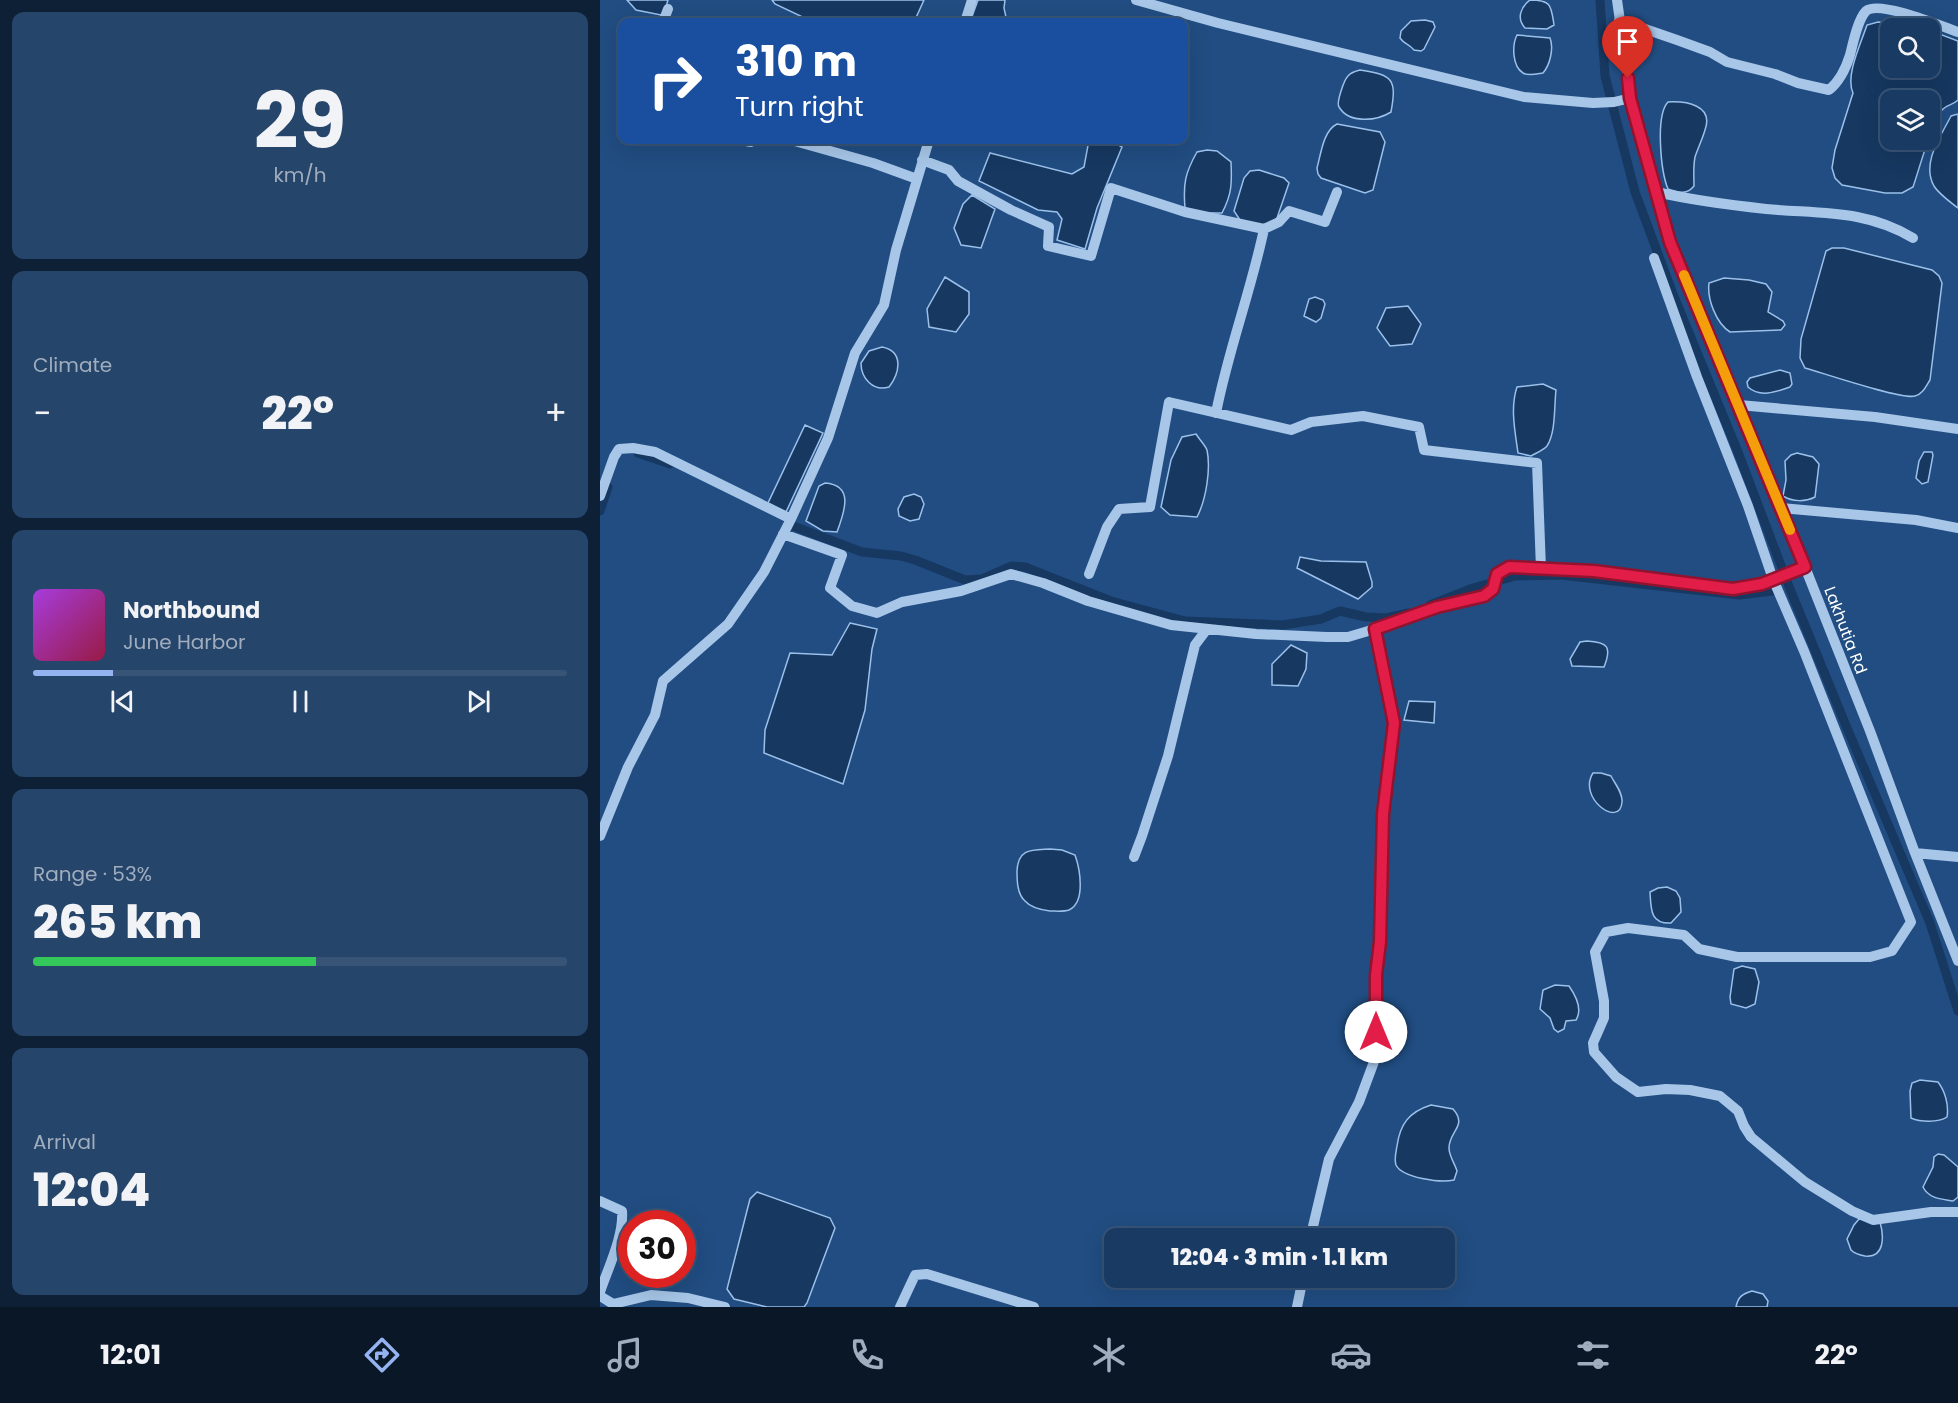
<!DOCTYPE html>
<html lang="en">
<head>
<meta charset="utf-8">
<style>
	:root { --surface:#193a62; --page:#26456b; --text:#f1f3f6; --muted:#9fadbe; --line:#375477; --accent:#95b2f1 }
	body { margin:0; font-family:Poppins,sans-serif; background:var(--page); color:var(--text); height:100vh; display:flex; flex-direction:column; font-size:22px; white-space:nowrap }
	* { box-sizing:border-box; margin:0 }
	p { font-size:20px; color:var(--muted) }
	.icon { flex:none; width:33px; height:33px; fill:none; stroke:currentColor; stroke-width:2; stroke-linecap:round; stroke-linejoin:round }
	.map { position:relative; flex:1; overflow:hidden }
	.details { display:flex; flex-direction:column; gap:12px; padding:12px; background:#0e2036; width:600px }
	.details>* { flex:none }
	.banner { position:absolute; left:18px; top:18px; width:570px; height:126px; border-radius:12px; box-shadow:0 6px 24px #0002,0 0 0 2px var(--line); background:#1a4fa0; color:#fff; overflow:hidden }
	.tools { position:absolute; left:1280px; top:18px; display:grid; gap:12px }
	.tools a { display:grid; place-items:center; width:60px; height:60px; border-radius:12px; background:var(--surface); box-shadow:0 6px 24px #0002,0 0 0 2px var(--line); font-size:30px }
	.speed { position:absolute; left:18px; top:1210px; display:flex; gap:12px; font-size:30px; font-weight:700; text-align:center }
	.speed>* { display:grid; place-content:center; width:78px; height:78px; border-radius:50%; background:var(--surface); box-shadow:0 6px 24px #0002,0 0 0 2px var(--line); line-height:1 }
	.speed .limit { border:9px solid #d22; background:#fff; color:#111 }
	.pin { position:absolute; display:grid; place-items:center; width:51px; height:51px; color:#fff; margin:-62px -26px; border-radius:50% 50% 50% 0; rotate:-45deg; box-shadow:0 0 6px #0007 }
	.pin .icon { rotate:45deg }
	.me { position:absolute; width:66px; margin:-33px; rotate:0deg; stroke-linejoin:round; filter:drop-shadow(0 0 4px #0008) }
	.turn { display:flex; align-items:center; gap:21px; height:126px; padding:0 18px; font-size:27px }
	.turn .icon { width:78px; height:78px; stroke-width:2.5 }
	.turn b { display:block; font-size:42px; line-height:51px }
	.big { font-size:45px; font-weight:800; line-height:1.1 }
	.details .tile { flex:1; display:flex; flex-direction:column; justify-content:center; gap:9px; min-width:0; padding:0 21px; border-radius:12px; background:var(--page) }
	.details .dial { align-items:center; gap:0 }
	.dial b { font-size:78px; line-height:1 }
	.song { display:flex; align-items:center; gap:18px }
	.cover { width:72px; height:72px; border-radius:9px; background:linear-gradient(135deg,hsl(280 70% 55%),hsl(340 70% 35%)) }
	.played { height:6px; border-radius:3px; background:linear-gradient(90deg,var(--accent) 15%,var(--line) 15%) }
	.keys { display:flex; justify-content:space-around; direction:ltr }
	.heat { display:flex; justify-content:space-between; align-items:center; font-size:33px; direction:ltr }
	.charge { height:9px; border-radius:4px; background:linear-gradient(90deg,#34c759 53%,var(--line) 0) }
	.trip { position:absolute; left:504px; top:1228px; width:351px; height:60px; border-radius:12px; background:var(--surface); box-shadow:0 6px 24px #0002,0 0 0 2px var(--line); font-weight:800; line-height:60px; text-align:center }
	.tab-bar { display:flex; height:96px; justify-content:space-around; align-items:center; background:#0a1727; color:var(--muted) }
	.tab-bar .icon { width:42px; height:42px }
	.tab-bar .current { color:var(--accent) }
	.tab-bar b { font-size:27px; color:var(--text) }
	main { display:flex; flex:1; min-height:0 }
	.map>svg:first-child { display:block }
	.water { fill:#163861; stroke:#9bc1ea; stroke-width:1.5; fill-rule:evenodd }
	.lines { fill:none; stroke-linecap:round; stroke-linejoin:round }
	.canal { stroke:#163861; stroke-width:9 }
	.minor { stroke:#a7c6e8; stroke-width:10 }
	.route-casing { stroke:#92132f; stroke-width:15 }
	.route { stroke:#e11d48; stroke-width:10 }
	.slow { stroke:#f59e0b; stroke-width:10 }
	.labels { text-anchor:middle; stroke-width:6; stroke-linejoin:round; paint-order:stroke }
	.street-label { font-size:16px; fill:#fff; stroke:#214d82 }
</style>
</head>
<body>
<main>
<section class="details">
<div class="tile dial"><b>29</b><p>km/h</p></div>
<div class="tile"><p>Climate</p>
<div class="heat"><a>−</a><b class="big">22°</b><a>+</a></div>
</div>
<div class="tile">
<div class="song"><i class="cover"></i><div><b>Northbound</b><p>June Harbor</p></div></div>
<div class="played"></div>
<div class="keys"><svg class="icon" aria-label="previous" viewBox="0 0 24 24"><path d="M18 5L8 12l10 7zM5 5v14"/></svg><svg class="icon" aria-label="pause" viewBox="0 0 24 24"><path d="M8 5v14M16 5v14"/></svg><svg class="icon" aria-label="next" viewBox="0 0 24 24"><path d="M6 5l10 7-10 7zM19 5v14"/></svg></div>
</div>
<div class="tile"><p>Range · 53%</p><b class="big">265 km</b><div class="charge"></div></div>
<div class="tile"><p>Arrival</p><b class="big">12:04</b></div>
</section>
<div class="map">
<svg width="1358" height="1307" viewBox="0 0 1358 1307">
	<rect width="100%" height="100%" fill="#214d82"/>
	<!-- water -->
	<path class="water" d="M27,0H68L65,10L61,15L36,10Z
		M172,0H324L314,22H213L175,4Z
		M378,0H405L404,8L407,22H370Z
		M930,0C952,0 951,6 954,25L947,29L925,28C916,18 921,7 930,0Z
		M825,20L833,22L835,27L824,49L821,51L814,50C809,44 804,44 800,38L801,31L811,21Z
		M1278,22L1307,25L1322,28H1290V68H1329V30L1358,41V100C1353,105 1346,105 1342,110C1332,121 1319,170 1313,187L1302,193H1285L1242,185L1235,178L1232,168L1235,150L1253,93C1245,76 1261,43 1267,25ZM1329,100V140H1290V100Z
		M917,35L950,38C954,48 950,65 943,73C936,74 928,76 923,73C912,66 912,45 917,35Z
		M760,70C793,75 797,79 791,112C777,121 749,124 739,107C736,103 744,80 748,76C751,72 756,71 760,70Z
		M1068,102C1086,101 1114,105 1105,130C1102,140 1098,148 1095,157C1093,167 1094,176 1094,186C1086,196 1078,192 1068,189C1061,172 1055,116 1068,102Z
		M1358,114V208C1350,202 1339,194 1334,186C1321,163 1341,136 1351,116Z
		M737,124L780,132L785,142L773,190L765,193L721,178L718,174L717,168C721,154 723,131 737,124Z
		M489,140H510L522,147L497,208L485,249L457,240L462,219L457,212L438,210L379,181L390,153L472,174L484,167Z
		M607,150L617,151L631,162C632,183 632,194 622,213H601L585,208C583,184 585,173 597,152Z
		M659,170L684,178L689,183L676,221L667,226L640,220L634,211L644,178L650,171Z
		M372,195L395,209L381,248L361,245L354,228L363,204Z
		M1232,248H1244L1332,270L1339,276L1342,283L1330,380C1326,386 1323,394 1315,396C1302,400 1223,373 1205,368L1200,358L1201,339L1226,251Z
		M345,277L369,292V314L356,332L329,327L327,309Z
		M1124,278L1149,280L1166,284L1172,292L1168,312L1183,321L1185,325L1181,330L1130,332C1116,323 1107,299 1109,283Z
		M715,297L723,300L725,304L721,318L716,322L704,316L709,299Z
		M808,306L821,324L812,344L790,346L777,328L786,308Z
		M282,347C304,351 300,373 289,387C273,392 261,378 261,363L269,351Z
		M1180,370L1190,373L1192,384L1190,387C1176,392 1160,398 1148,387L1147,382L1150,378Z
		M943,384L956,390C954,407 956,432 947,446C944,450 936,453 931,456L918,453C915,431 910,408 917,387Z
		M205,425L223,433L186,512L168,503Z
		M596,434C599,439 605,445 607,450C611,469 606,500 597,517L570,515L561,507L571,460L582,437Z
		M1324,452H1332L1333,455L1328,482L1322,484L1316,478L1319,461Z
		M1197,453L1213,457L1219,464L1215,497C1205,502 1193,502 1183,496L1186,480L1185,461L1191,455Z
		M225,483C255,485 244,513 237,532L223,531L206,521L219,486Z
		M314,494L321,497L324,504L319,519L310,521L299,516L298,509L304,497Z
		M700,557L721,561L766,562L772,582V587L758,599L697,568Z
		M250,623L277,629L272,649L265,710L243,784L164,753L165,730L190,653L232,655Z
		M987,641C1008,642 1012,647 1004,667L972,666L970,659L980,642Z
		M691,645L707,653L706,669L698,686L672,685V664Z
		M809,701L835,702L834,723L804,720Z
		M993,773H1001L1011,776C1015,784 1023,793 1022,802C1020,829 977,798 993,773Z
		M450,849L462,850L475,855C480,869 486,902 469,910C463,912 456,911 450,911C442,910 431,908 425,901C417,894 417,880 417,871C418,848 432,850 450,849Z
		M1067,887L1076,891L1080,898L1081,912L1071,923C1050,924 1051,909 1050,892L1058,888Z
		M1142,966L1155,969L1159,982L1155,1004L1146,1008L1131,1004L1130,997L1134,969Z
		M955,985L969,986C976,996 983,1009 976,1020L966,1021L964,1029L958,1032L954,1029L950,1018L940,1009L943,990Z
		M1320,1080L1338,1082C1345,1091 1349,1105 1347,1117C1338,1123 1320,1122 1311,1118L1310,1091L1312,1083Z
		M831,1105L853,1109C868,1126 849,1131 849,1148C849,1156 855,1164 857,1171L854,1180C841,1183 802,1178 796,1165C794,1159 796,1152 797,1146C800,1124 809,1112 831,1105Z
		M1338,1154L1344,1155L1358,1167V1197L1353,1201C1342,1199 1329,1199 1323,1187L1333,1167L1334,1157Z
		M157,1192L230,1218L235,1228L207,1303L204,1307H167L134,1299L127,1289L150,1199Z
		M1259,1219L1280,1222C1284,1236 1285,1258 1265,1256C1259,1255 1255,1254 1251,1250L1247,1239L1254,1225Z
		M1152,1291L1163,1294L1168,1301L1167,1307H1136C1138,1297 1142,1294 1152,1291Z"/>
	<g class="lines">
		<!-- canal -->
		<path class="canal" d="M1000,0L1005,76L1035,192L1073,294L1138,452L1190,589L1247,728L1330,923L1358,1011
			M38,453L70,464
			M0,511L8,487
			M193,526L262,552L301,556L315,560L365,580L382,579L412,566L425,567L511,601L585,621L683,625L721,619L740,611L766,617L786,618L809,613
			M830,605L873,588L915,576L961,575L1139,595L1172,591"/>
		<!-- minor -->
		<path class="minor" d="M536,0L618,23L924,97L993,103L1014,102L1031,98
			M1017,0L1031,98L1070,242L1205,567L1270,731L1315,853L1358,961
			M1019,20L1077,40L1110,52L1127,62L1175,74L1198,83L1229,90C1240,81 1246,68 1250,55C1253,43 1258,19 1266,11C1279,0 1341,26 1358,32
			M63,22L68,9
			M365,22L372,0
			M141,140L151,142L153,140
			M191,140L273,163L317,179
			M322,160L349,170L358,181L411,210L449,227L448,246L491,256L511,188L585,212L664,229
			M1056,192C1092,200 1129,205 1166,209C1218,214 1265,209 1313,238
			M1054,258L1097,377L1148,506L1173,579L1204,651L1311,922L1292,951L1270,957H1137L1099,949L1084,935L1028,928L1006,932L995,952L1004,1001V1018L993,1043L994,1052L1016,1077L1038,1092L1066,1089L1090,1090L1120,1096L1138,1111L1144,1126L1151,1137L1205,1182L1252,1211L1273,1220L1331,1212H1358
			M1139,405L1275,417L1358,429
			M616,413C628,351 651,291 664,229L679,222L689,211L725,222L737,192
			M0,496L14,457L19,449L33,448L55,452L191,519
			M1181,508L1316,520L1358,528
			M183,534L242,555L230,588L252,606L277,613L302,602L361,591L411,574L443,583L488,601L571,625L656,634L727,637H748L775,629
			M489,574L507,527L519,509L550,507L569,402L691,430L711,422L763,416L819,427L824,450L937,463L941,569
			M0,836L28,767L55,715L63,681L128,624L164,572L191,519L228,438L255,353L284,305L296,250L329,140
			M1315,853L1358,857
			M534,857L542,836L568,756L595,645L607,629
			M0,1201L22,1211C24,1236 8,1268 0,1292
			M710,1239L729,1159L759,1102L775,1059L776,975L780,942L783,814L794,723L775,629L837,607L884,596L893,589L897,574L909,567L994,571L1133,589L1162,584L1205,567
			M0,1296L13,1304L51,1295L88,1298L125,1307
			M300,1307L315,1275L327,1274L434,1307
			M697,1307L703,1278"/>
	</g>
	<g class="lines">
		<defs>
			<path id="route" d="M776,1032V975L780,942L783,814L794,723L775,629L837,607L884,596L893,589L897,574L909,567L994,571L1133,589L1162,584L1205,567L1070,242L1030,98L1028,78"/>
		</defs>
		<!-- route casing -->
		<use href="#route" class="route-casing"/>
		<!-- route -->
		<use href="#route" class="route"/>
		<!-- slow -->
		<path class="slow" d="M1084,275L1190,530"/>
	</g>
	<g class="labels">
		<!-- street labels -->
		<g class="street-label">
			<text transform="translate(1246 630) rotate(69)" y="6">Lakhutia Rd</text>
		</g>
	</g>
</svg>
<div class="tools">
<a><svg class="icon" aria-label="search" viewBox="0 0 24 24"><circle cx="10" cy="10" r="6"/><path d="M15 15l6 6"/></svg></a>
<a><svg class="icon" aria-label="layers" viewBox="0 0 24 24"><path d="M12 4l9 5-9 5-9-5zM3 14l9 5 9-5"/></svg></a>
</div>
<div class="speed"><div class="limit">30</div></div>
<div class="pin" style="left:1028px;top:78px;background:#d93025"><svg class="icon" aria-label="arrive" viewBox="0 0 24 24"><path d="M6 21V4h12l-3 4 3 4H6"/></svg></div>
<svg class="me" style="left:776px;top:1032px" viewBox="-20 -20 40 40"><circle r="19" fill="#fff"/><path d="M0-13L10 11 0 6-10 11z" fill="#e11d48"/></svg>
<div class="trip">12:04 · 3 min · 1.1 km</div>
<div class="banner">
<div class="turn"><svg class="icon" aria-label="right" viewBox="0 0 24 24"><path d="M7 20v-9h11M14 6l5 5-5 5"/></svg><div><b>310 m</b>Turn right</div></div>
</div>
</div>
</main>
<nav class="tab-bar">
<b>12:01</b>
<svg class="icon current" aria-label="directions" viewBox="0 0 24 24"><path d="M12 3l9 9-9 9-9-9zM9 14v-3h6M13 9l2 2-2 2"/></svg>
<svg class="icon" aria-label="music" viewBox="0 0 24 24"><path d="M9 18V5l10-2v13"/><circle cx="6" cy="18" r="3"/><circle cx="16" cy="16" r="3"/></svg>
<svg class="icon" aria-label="phone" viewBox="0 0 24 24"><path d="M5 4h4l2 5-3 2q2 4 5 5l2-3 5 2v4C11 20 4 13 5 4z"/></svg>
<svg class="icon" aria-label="climate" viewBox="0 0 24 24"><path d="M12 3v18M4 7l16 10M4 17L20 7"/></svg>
<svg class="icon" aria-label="car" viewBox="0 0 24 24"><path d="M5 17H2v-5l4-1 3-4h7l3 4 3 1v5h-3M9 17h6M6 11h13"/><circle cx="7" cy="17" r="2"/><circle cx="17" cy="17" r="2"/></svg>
<svg class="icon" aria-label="filters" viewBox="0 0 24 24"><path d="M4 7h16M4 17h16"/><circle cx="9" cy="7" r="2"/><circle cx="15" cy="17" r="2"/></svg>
<b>22°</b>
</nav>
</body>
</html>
